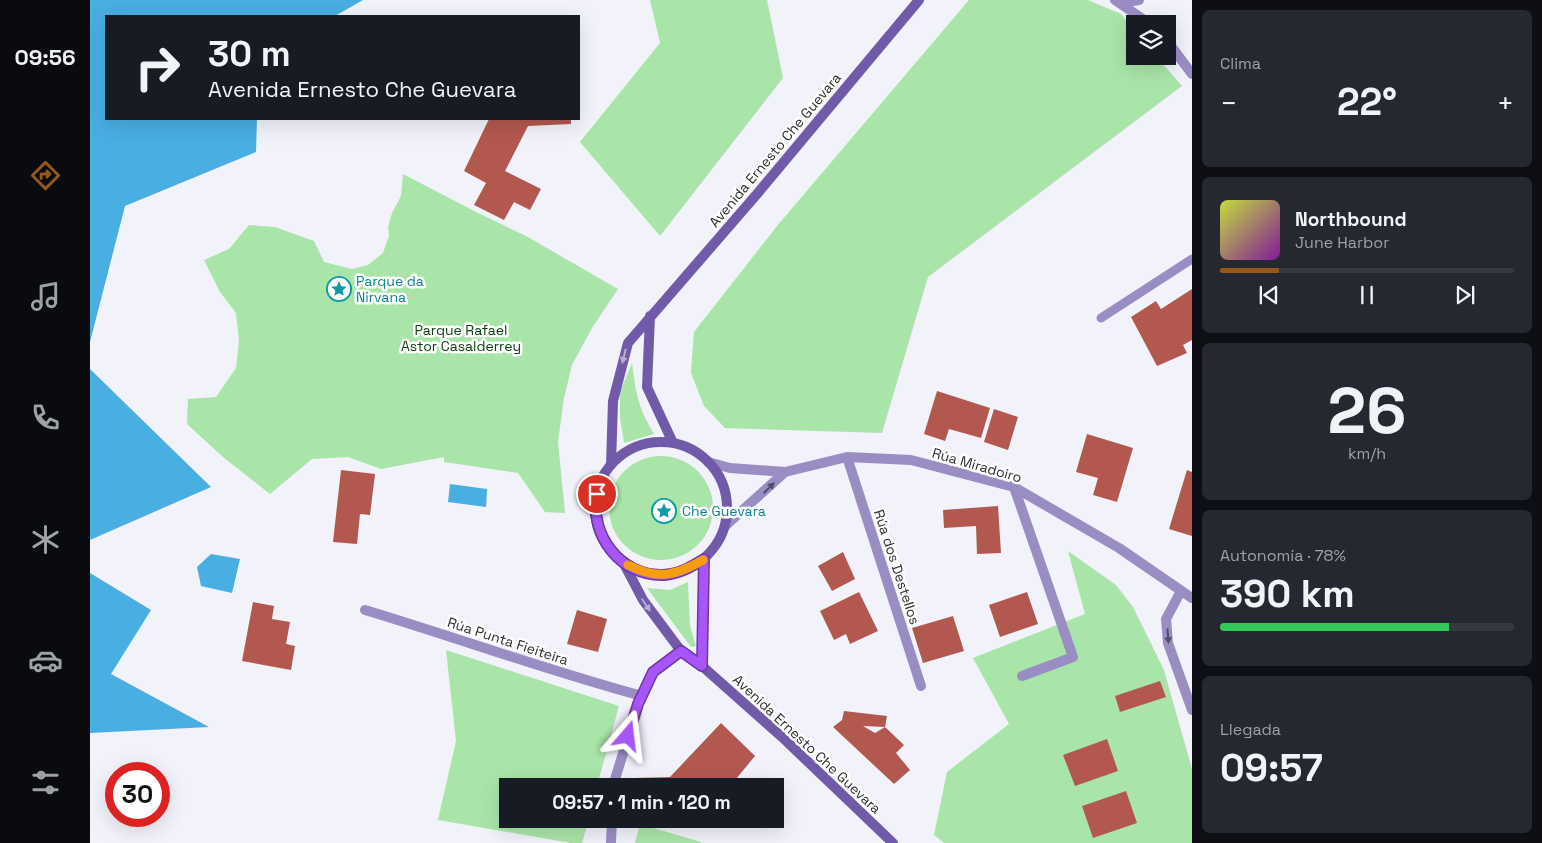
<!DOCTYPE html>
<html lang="es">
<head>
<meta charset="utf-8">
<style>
	:root { --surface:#171b24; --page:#242831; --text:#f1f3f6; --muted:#9ea1a6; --line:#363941; --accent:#945819 }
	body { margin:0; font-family:"Space Grotesk",sans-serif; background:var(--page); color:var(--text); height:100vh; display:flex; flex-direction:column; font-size:19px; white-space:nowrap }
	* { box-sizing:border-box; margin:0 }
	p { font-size:16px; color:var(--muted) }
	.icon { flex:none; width:28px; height:28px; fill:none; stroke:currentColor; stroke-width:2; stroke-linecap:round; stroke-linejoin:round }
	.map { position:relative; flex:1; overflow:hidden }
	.details { display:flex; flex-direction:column; gap:10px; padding:10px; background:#0d0f14; width:350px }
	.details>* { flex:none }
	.banner { position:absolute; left:15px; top:15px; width:475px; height:105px; border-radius:0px; box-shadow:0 5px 20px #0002; background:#171b24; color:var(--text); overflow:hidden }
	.buttons { position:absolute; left:1036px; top:15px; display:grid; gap:10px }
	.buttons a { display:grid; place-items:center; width:50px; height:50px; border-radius:0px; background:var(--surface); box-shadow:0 5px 20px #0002; font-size:25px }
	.speed { position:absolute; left:15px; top:762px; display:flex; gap:10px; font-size:25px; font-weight:700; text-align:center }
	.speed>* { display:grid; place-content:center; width:65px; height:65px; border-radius:50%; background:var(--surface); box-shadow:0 5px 20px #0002; line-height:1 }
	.speed .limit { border:8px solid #d22; background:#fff; color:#111 }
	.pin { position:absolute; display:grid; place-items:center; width:42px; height:42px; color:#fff; margin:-21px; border:2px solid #fff; border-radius:50%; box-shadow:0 1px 5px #0007 }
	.me { position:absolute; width:55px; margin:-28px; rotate:17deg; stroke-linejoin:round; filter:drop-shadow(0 0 4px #0008) }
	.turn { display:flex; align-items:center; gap:18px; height:105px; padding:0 20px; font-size:22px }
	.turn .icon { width:65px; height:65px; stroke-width:2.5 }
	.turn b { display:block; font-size:35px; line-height:42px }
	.big { font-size:38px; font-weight:800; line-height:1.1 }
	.details .card { flex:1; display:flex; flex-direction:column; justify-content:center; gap:8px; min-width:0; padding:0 18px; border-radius:8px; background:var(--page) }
	.details .dial { align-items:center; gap:0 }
	.dial b { font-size:65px; line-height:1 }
	.song { display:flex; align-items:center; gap:15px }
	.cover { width:60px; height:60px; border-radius:8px; background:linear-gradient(135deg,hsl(70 70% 55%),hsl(290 70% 35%)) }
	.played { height:5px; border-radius:2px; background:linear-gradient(90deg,var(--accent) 20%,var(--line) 20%) }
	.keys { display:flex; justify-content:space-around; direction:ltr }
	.heat { display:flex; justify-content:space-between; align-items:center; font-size:28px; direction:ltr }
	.charge { height:8px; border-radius:4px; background:linear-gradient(90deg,#34c759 78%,var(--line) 0) }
	.trip { position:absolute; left:409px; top:778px; width:285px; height:50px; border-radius:0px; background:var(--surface); box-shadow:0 5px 20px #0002; font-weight:800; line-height:50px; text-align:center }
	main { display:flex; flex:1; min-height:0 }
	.tab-bar { display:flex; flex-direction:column; width:90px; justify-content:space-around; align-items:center; background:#090b0e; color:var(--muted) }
	.tab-bar .icon { width:35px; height:35px }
	.tab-bar .on { color:var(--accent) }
	.tab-bar b { font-size:22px; color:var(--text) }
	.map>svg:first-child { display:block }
	.green { fill:#a9e5a8 }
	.water { fill:#49aee2 }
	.building { fill:#b3584f }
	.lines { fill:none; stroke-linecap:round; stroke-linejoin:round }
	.service { stroke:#9a8dc4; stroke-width:9 }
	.minor { stroke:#9a8dc4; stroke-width:10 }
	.secondary { stroke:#725aaa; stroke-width:10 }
	.oneway { fill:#b8acd4 }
	.oneway2 { fill:#524f64 }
	.route-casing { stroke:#6d37a1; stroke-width:12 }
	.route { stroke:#a855f7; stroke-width:9 }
	.slow { stroke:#f59e0b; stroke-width:9 }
	.labels { text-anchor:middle; stroke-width:5; stroke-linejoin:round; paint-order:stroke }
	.street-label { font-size:14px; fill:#2c2d30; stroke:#fff }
	.culture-label { font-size:14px; fill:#0d838f; stroke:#fff; text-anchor:start }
	.park-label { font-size:14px; fill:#0f4012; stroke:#fff }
</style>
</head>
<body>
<main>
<nav class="tab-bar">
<b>09:56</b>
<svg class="icon on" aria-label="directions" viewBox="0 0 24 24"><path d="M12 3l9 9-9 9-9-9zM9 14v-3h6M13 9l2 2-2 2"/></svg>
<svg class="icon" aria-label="music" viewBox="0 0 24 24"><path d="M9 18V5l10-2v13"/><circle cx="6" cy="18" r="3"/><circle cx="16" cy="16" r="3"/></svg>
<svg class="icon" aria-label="phone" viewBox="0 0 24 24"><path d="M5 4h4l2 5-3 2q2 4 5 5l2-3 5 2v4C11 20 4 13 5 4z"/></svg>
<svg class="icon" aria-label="climate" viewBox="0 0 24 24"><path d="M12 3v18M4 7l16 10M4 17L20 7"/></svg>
<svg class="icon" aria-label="car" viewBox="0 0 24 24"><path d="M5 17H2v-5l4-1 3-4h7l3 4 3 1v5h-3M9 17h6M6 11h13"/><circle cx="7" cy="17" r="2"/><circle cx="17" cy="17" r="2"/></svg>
<svg class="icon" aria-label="filters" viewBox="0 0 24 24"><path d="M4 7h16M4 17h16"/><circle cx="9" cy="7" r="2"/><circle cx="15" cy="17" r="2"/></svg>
</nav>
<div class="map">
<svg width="1102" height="843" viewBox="0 0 1102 843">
	<rect width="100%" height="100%" fill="#f1f2fa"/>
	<!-- green -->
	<path class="green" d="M560,0H677L693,78L570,236L490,142L570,43Z
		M879,0H998L1031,14L1045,31V56H1066L1092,86L838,277L792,433L635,428L614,406L601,373L604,332L687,226Z
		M313,174L390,214L436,236L528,289L502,328L482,365L474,398L468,442L475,513L455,512L428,473L354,462V457L291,469L258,457L222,459L180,494L133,457L97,424L98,399L126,397L146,368L149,341L146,313L130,292L114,260L139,249L159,225L185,227L224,241L234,262L262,269L278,265L293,253L299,236L298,227L302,213L311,196Z
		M542,363C546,394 548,407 564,434L534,443L530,418V392Z
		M519 508a52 52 0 1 1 104 0a52 52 0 1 1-104 0Z
		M978,551L1026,585L1043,607L1074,670L1102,769V843H854L844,835L857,772L919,724L883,658L995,614Z
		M598,582L600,626L606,646L601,647L557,588L580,590Z
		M356,650L529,706L507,786H418V819H499L492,843H481L348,820L366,741Z
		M550,824L611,842V843H545Z"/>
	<!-- water -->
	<path class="water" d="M0,0H273L245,16H16V119H167L166,152L35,206L0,342Z
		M0,369L121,487L0,540Z
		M360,484L397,489L396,507L358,502Z
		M121,554L150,559L142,593L111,586L107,567Z
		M0,573L61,610L21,674L119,727L0,733Z"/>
	<!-- building -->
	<path class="building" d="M399,119H481V124L438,126L415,171L451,189L440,210L424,202L414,220L384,205L396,183L374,171Z
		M1102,289V340L1093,345L1097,353L1067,366L1041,317L1066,301L1071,309Z
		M847,391L900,408L891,438L859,429L855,441L834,434Z
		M904,409L928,417L918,450L894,442Z
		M997,434L1043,448L1027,502L1003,495L1008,478L986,472Z
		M251,470L285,474L280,515L270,514L267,544L243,542Z
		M1097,470L1102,472V536L1079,529Z
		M908,506L911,553L887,554L886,526L854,528L853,510Z
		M753,552L765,579L742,591L728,566Z
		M769,592L788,631L760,644L756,634L744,640L730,611Z
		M937,592L948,624L910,637L899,605Z
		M163,602L184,606L182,619L200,622L196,644L205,646L201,670L152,661Z
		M487,610L517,619L508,652L477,644Z
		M863,616L874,651L833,663L822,628Z
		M1070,681L1076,697L1030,712L1025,696Z
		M754,711L797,716L795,727L773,726L785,733L795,727L814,745L806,753L820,770L804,784L743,727L752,720Z
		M631,723L665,756L641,785L630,784L627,786H545V778L580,777Z
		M1017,739L1028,771L985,786L973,755Z
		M1036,791L1047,823L1003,838L992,806Z"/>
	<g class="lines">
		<!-- service -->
		<path class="service" d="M1011,318L1102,259"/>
		<!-- minor -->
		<path class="minor" d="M1025,0L1060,24
			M1030,3L1049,0
			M1078,42L1102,74
			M757,457L831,686
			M618,462L640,468L695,472L757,457L821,460L924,487L1029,548L1102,598
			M924,487L983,657L932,676
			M635,526L695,472
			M1091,591L1076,619L1078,643L1102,710
			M275,610C368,638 459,671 552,696
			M523,786L548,704L563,672L591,651
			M521,843L522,819"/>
		<!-- secondary -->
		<path class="secondary" d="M560,316L557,387L583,443
			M505 508a66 66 0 1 1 132 0a66 66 0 1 1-132 0Z
			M521,465L523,401L538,343L667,194L829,0
			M533,562L553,600L591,651L612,666L692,737L803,843
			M612,666L614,559"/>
	</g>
	<!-- one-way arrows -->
	<defs><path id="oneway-solid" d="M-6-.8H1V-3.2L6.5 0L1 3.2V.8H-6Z" transform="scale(1.25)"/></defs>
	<g class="oneway">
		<use href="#oneway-solid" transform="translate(534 356) rotate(104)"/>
		<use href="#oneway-solid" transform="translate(556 605) rotate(56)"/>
	</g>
	<g class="oneway2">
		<use href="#oneway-solid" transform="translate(679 488) rotate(-44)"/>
		<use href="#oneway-solid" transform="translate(1078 636) rotate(85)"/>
	</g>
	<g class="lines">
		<defs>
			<path id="route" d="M507,494C499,535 531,577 574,575C589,574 601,567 614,559L612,666L591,651L563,672L548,704L538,736"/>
		</defs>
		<!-- route casing -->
		<use href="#route" class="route-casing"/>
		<!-- route -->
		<use href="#route" class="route"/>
		<!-- slow -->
		<path class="slow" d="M538,565C568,580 585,576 613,560"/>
	</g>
	<!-- icons -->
	<defs>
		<symbol id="sight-ring" viewBox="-11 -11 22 22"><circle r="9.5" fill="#fff" stroke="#0f9aa8" stroke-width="1.5"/><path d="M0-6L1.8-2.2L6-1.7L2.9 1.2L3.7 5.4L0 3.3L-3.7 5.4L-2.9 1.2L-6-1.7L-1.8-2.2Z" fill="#0f9aa8"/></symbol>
	</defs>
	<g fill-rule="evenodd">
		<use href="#sight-ring" x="235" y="275" width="28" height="28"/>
		<use href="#sight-ring" x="560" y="497" width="28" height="28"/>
	</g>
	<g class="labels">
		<!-- street labels -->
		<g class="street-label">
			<text transform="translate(685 150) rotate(-50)" y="5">Avenida Ernesto Che Guevara</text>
			<text transform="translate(887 465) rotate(16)" y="5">Rúa Miradoiro</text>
			<text transform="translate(807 567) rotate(72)" y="5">Rúa dos Destellos</text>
			<text transform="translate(418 641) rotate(18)" y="5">Rúa Punta Fieiteira</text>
			<text transform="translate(717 744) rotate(43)" y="5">Avenida Ernesto Che Guevara</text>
		</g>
		<!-- culture labels -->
		<g class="culture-label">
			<text x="266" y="286">Parque da<tspan x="266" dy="16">Nirvana</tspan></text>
			<text x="592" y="516">Che Guevara</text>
		</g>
		<!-- park labels -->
		<g class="park-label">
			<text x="371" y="335">Parque Rafael<tspan x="371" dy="16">Astor Casalderrey</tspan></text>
		</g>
	</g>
</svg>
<div class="buttons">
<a><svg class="icon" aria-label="layers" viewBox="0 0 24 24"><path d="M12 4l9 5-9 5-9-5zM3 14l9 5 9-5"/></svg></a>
</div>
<div class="speed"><div class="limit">30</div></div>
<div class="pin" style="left:507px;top:494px;background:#d93025"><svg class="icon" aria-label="arrive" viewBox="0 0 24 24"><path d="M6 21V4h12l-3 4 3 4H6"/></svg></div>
<svg class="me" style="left:538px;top:736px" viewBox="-20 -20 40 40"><path d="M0-17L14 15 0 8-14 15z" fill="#a855f7" stroke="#fff" stroke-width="4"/></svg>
<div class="trip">09:57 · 1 min · 120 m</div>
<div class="banner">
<div class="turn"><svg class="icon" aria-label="right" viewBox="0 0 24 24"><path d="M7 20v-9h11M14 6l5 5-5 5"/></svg><div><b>30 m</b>Avenida Ernesto Che Guevara</div></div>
</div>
</div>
<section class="details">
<div class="card"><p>Clima</p>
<div class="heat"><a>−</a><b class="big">22°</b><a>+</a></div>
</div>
<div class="card">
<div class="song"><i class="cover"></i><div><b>Northbound</b><p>June Harbor</p></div></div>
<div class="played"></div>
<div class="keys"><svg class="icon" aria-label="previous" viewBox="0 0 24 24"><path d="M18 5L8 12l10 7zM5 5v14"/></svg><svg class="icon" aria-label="pause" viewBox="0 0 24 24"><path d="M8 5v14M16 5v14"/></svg><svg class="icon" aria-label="next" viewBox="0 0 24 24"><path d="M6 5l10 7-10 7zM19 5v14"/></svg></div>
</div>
<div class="card dial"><b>26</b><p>km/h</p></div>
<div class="card"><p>Autonomía · 78%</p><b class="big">390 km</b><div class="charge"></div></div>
<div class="card"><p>Llegada</p><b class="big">09:57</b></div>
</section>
</main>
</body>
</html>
